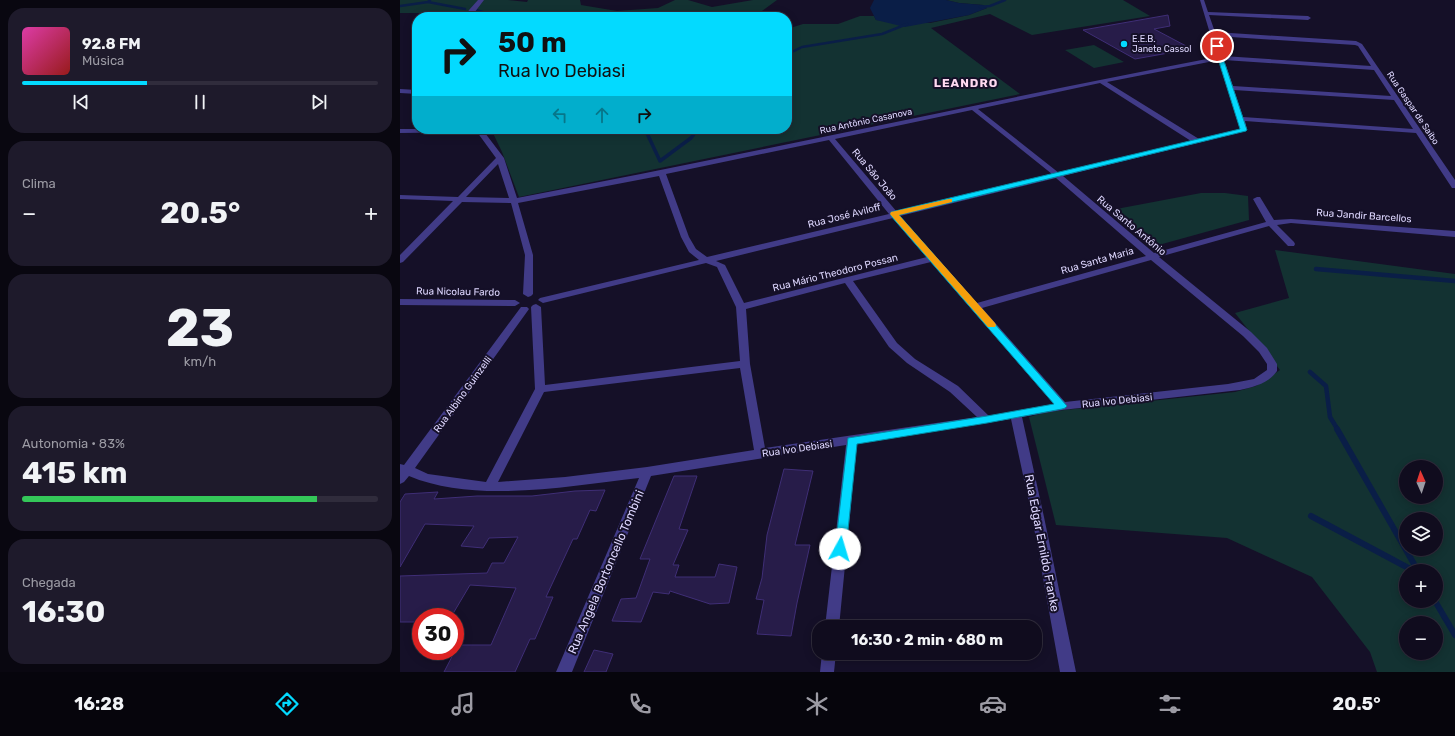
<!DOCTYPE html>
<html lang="pt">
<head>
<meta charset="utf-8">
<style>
	:root { --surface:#100c1e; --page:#1e1a2b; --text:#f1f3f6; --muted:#9c9ba4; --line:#302c3c; --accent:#03daff }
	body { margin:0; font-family:Rubik,sans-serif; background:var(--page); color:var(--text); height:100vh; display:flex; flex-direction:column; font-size:15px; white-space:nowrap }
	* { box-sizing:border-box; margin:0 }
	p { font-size:13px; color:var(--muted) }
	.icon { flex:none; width:22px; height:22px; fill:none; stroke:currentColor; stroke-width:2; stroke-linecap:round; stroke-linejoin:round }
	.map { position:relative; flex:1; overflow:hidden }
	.side { display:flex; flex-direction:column; gap:8px; padding:8px; background:#090710; width:400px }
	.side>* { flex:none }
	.guide { position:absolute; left:12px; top:12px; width:380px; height:122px; border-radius:16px; box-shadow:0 2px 10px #0003,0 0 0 1px var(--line); background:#03daff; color:#111; overflow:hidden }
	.needle { width:26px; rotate:357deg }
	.fabs { position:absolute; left:999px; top:460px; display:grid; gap:8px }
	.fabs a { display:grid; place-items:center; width:44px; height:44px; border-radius:50%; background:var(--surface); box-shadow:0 2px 10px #0003,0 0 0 1px var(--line); font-size:20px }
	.speed { position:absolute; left:12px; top:608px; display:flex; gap:8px; font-size:20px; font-weight:700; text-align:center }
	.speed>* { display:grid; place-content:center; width:52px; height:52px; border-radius:50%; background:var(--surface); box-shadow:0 2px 10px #0003,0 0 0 1px var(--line); line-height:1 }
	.speed .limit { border:6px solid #d22; background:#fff; color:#111 }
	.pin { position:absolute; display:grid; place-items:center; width:34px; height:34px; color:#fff; margin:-17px; border:2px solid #fff; border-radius:50%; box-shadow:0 1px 4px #0007 }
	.me { position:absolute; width:44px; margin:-22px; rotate:6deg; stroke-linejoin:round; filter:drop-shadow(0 0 3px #0008) }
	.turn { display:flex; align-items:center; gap:14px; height:84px; padding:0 20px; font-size:18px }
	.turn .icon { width:52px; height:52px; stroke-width:2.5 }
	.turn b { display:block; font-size:28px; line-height:34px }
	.lanes { display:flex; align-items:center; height:38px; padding:0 20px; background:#0003; justify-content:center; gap:20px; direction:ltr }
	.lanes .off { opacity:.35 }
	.big { font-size:30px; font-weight:700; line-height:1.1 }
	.side .widget { flex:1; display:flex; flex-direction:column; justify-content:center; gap:6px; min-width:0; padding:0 14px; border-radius:16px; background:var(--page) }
	.side .dial { align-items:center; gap:0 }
	.dial b { font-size:52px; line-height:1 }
	.song { display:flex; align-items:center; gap:12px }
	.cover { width:48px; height:48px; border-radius:6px; background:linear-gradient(135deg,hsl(320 70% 55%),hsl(0 70% 35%)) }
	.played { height:4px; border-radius:2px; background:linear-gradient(90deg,var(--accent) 35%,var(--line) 35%) }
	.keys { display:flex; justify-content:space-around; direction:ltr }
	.heat { display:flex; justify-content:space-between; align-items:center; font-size:22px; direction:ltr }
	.charge { height:6px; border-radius:3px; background:linear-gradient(90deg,#34c759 83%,var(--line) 0) }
	.trip { position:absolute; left:412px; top:620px; width:230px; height:40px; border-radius:16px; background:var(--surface); box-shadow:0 2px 10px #0003,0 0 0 1px var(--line); font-weight:700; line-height:40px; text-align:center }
	.tab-bar { display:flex; height:64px; justify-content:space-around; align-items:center; background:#06050c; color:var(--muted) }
	.tab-bar .icon { width:28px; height:28px }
	.tab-bar .selected { color:var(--accent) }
	.tab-bar b { font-size:18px; color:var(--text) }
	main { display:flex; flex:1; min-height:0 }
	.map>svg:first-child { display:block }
	.green { fill:#133232; fill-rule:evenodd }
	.water { fill:#0a1e47 }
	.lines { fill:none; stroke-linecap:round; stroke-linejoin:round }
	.stream-far3 { stroke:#0a1e47; stroke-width:2.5 }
	.stream-far2 { stroke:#0a1e47; stroke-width:3.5 }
	.stream-far1 { stroke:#0a1e47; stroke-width:4.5 }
	.stream { stroke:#0a1e47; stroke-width:6 }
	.building { fill:#271c49; stroke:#3f2e76 }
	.minor { fill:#413b87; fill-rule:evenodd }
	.route { fill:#03daff; stroke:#028ea6 }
	.slow { fill:#f59e0b }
	.poi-dot { fill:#03daff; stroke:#151028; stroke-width:1.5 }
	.labels { text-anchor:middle; stroke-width:4; stroke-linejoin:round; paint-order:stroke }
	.far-poi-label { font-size:9px; fill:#ded7ff; stroke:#151028; text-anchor:start }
	.far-street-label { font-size:9px; fill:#ded7ff; stroke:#151028 }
	.street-label { font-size:10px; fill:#ded7ff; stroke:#151028 }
	.far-district-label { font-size:12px; font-weight:bold; letter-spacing:1px; fill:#ffd9f0; stroke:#151028 }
	.near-street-label { font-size:12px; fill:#ded7ff; stroke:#151028 }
</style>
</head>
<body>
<main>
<section class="side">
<div class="widget">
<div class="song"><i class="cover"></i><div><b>92.8 FM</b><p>Música</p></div></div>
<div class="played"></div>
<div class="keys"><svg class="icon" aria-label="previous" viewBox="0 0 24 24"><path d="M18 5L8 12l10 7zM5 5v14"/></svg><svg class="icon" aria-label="pause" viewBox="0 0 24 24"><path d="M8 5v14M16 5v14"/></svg><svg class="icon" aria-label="next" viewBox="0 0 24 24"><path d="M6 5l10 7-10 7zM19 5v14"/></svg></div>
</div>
<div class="widget"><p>Clima</p>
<div class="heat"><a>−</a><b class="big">20.5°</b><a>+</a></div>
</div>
<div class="widget dial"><b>23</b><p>km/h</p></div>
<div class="widget"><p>Autonomia · 83%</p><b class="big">415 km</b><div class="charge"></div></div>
<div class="widget"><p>Chegada</p><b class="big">16:30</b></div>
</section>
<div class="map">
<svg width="1055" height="672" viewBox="0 0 1055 672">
	<rect width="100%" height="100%" fill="#151028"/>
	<!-- green -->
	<path class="green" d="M0,0H108L127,2L128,0H180L181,5L217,11L258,8L275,0H288L312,7L353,0H377L355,16L356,17H76L24,13H0Z
		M546,0H723L750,16L632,35L590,14L531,28L620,94L119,197L102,152L91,129H387V29L403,24H438L460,16H474L476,20L530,23L569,15L587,8L583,5L559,3Z
		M694,45L724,62L694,68L665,50Z
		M801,193H825L848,196L849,220L755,246L711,210Z
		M875,250L1055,274V672H977L970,652L912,577L827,538L656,525L629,417L646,412L835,392L856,386L880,370L835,313L889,298ZM1006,467H1036V497H1006ZM1006,519H1036V549H1006ZM1006,571H1036V601H1006ZM1006,623H1036V653H1006Z"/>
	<!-- water -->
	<path class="water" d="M474,0H546L559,3L583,5L587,8L569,15L505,27L476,20L470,8Z"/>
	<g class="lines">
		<!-- stream-far3 -->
		<path class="stream-far3" d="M30,0L28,2L65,9
			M0,6L28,2
			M580,7L590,6L605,0
			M76,10L99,17
			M387,59L390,53L402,47L482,34L507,24"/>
		<!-- stream-far2 -->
		<path class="stream-far2" d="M245,129L260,161L291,138L298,129"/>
		<!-- stream-far1 -->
		<path class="stream-far1" d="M916,269L1055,281
			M910,372L926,386L930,417L938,430"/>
		<!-- stream -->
		<path class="stream" d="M937,429L1018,571
			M911,516L1014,571
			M1035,601L1055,635"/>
	</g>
	<!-- building -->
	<path class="building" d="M768,15L770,26L754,29L788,47L771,50L774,52L735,59L683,30Z
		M384,469L413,471L395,545H410L397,603L391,636L357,634L364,600L356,599L362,578L367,535Z
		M274,476H297L279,529L288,530L273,565H279L275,577H315L319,564L337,567L329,603L310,604L270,591L269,594L253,592L241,622L212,621L221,599L236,598L250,559H240Z
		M205,490L196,511L190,510L177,539H173L146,597H153L135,639H130L115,672H44L58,645H91L116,588L70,585L51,617H21V622H0V576L87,573L92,563H104L118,537L89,538L83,548L61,546L74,526L25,524L0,567V502L5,494L38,492L34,499L77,496H132L175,491Z
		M194,650L213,654L206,672H184Z"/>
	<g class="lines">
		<!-- minor -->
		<path class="minor" d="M78,0H84L71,17H65L69,10Z
			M800,0H804L808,12L908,16L911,18L908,20L809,15L815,32L956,41L962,44L1055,180V188H1052L1016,133L845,121L847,130L846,131L663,176L754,253L866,222L853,199L857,197H860L874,220L891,219L1055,231V237L891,223L877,225L894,242L895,244L894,246H888L869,226L759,257L851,332L867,348L877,364V371C869,383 854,387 840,390L662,410L622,417L644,517L676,672H660L632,517L611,419L457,443L439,627H425L446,445L251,476L172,672H156L239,478C169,486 75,504 9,476L4,482L0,484V464L4,465L121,307H127L129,309L15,468L28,474L86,482L135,389L131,307L133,305L136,304L141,307L145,385L340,361L336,307L317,267L306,263L143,303L138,300L140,298L299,260L289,252L281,237L259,176L118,203L133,255V294L131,296L128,297L123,294L125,255L111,203L62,202L3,262L0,263V255L53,201L0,199V195L58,197L96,158L77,132L0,133V129H82L104,158L117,198C351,154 583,102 817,57ZM816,36L955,45L958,46L971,66L823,56ZM819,60L840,129L799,139L707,82ZM824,60L974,70L991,96L833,86ZM700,83L791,141L659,173L578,109ZM834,90L994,100L1013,129L843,117ZM572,110L652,174L497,212L435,139ZM429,140L489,214L307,257L296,249L289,237L266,174ZM98,164L109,198L66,197ZM656,178L746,256L577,303L500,216ZM493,218L527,257L344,303L325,265L316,261ZM751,260L843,336L859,352L867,364V370L854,379L828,384L665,402L582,308ZM531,262L654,404L589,416L558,386L515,359L497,343L453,281ZM445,283L489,347L507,363L550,392L577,417L365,448L350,364L346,309ZM340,368L354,450L247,467L165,477L98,482L144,392Z
			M0,89L17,90V94L0,93Z
			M0,299L115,300L120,303L115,306L0,305Z
			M422,653H436L434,672H420Z"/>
	</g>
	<!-- route -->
	<path class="route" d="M817,45L819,46L847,130L846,131L499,215L667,406L665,408L662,409L587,423L457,444L446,549L445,553L440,554L436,553L435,549L448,438L587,416L654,404L491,216V212L840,129L814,46Z"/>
	<!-- slow -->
	<path class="slow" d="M549,199H552V202L499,215L595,323L596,325L595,327H588L490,214L491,212Z"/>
	<!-- markers -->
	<circle class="poi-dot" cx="724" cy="44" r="4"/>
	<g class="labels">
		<!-- far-poi labels -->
		<g class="far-poi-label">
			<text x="732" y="42">E.E.B.<tspan x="732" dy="10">Janete Cassol</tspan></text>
		</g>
		<!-- far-street labels -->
		<g class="far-street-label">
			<text transform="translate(1013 108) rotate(56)" y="3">Rua Gaspar de Saibo</text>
			<text transform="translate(466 121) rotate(-12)" y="3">Rua Antônio Casanova</text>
		</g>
		<!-- street labels -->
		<g class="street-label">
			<text transform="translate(475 174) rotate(50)" y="4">Rua São João</text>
			<text transform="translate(444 215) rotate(-14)" y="4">Rua José Aviloff</text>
			<text transform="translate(964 215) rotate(4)" y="4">Rua Jandir Barcellos</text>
			<text transform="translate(732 225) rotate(40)" y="4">Rua Santo Antônio</text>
			<text transform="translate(697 260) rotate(-16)" y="4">Rua Santa Maria</text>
			<text transform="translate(435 272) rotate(-14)" y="4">Rua Mário Theodoro Possan</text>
			<text transform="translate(58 291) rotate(1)" y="4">Rua Nicolau Fardo</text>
			<text transform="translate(62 394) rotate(-54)" y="4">Rua Albino Guinzelli</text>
			<text transform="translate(717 400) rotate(-6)" y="4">Rua Ivo Debiasi</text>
			<text transform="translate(397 448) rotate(-8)" y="4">Rua Ivo Debiasi</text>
		</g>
		<!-- far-district labels -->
		<g class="far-district-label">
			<text x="566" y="87">LEANDRO</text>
		</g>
		<!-- near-street labels -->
		<g class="near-street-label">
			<text transform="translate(642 543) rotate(79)" y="4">Rua Edgar Ernildo Franke</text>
			<text transform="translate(206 572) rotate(-67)" y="4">Rua Angela Bortoncello Tombini</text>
		</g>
	</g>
</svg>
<div class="fabs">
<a><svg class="needle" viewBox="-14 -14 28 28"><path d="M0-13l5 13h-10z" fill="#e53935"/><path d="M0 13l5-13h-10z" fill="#9c9ba4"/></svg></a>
<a><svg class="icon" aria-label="layers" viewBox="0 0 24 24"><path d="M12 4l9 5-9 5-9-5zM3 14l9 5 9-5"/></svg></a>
<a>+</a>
<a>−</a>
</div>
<div class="speed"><div class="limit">30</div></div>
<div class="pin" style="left:817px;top:46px;background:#d93025"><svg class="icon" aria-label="arrive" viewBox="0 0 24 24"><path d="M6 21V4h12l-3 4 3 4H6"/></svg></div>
<svg class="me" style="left:440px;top:549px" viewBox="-20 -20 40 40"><circle r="19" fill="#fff"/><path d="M0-13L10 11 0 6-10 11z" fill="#03daff"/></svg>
<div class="trip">16:30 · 2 min · 680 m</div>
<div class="guide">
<div class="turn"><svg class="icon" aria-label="right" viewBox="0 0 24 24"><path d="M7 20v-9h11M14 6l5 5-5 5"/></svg><div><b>50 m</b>Rua Ivo Debiasi</div></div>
<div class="lanes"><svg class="icon off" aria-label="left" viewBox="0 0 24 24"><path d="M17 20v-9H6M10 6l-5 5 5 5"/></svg><svg class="icon off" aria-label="ahead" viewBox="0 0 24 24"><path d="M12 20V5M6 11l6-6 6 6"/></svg><svg class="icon" aria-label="right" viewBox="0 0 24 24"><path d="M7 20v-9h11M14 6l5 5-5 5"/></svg></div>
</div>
</div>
</main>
<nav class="tab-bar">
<b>16:28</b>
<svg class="icon selected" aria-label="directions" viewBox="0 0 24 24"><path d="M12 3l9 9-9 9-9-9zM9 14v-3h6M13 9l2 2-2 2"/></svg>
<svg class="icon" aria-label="music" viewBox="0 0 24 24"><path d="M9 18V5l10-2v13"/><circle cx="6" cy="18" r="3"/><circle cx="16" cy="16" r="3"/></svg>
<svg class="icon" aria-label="phone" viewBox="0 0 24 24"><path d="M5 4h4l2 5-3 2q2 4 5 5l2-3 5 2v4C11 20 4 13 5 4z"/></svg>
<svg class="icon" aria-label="climate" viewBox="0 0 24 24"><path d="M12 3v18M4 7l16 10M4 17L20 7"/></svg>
<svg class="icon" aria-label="car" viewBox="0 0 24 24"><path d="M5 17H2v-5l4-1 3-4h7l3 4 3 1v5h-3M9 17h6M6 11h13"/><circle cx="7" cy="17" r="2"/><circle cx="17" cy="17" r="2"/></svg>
<svg class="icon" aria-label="filters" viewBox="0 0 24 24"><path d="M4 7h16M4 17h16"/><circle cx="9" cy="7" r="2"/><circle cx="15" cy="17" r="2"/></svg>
<b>20.5°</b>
</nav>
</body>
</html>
